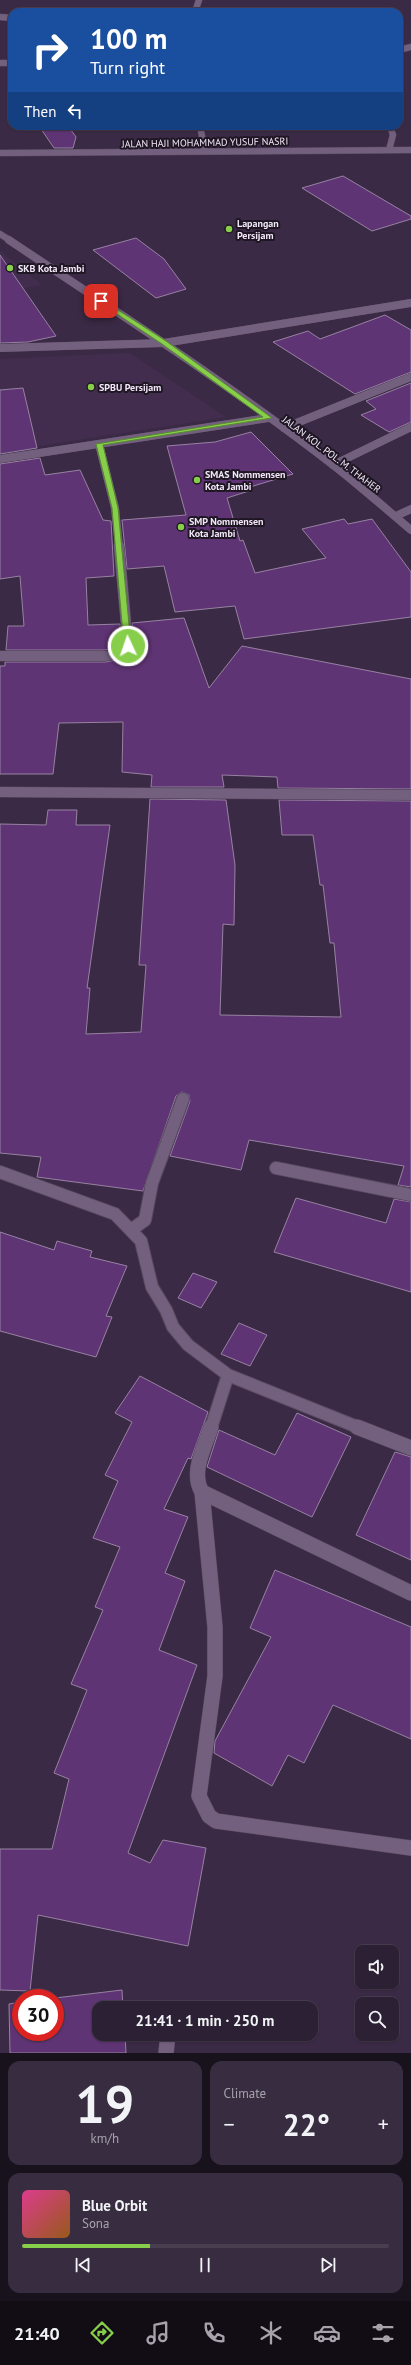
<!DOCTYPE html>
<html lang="en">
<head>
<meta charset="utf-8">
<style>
	:root { --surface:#2c2034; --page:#382d40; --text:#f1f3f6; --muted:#a6a3ac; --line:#483e4f; --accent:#87cf4a }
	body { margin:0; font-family:"PT Sans",sans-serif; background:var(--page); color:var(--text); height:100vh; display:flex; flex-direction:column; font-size:15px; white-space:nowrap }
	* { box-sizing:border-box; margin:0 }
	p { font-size:13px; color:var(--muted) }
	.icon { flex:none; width:22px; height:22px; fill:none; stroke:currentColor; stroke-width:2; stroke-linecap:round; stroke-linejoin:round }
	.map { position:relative; height:2053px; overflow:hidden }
	.drawer { display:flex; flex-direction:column; gap:8px; padding:8px; background:#18121d; flex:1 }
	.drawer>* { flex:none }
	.hud { position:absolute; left:8px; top:8px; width:395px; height:122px; border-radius:12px; box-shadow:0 1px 3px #0004,0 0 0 1px var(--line); background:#1a4fa0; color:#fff; overflow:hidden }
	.buttons { position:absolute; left:355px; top:1945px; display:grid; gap:8px }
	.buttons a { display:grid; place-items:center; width:44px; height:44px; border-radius:8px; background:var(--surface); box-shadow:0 1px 3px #0004,0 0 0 1px var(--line); font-size:20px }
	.speed { position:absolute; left:12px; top:1989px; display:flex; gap:8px; font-size:20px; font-weight:700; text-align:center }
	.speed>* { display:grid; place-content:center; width:52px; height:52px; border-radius:50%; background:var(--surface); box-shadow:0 1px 3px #0004,0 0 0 1px var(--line); line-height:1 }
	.speed .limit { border:6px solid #d22; background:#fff; color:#111 }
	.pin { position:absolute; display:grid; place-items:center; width:34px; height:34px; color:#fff; margin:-17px; border-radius:8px; box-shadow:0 2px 6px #0006 }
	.me { position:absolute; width:44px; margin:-22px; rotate:357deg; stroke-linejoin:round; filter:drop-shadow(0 0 3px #0008) }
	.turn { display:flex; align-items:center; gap:14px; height:84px; padding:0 16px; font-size:18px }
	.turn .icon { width:52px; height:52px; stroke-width:2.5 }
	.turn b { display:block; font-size:28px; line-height:34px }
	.then { display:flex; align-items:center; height:38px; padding:0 16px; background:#0003; gap:8px; font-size:15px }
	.big { font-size:30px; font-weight:700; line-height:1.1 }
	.drawer .tile { flex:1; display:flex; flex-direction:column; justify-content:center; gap:6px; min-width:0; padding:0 14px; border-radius:12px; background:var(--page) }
	.drawer .dial { align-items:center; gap:0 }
	.dial b { font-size:52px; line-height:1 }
	.song { display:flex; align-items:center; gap:12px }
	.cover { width:48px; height:48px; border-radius:6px; background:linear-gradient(135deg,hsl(330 70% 55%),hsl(30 70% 35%)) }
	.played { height:4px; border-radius:2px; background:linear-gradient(90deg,var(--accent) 35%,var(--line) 35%) }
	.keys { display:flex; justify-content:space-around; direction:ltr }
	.heat { display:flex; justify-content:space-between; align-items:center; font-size:22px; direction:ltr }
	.drawer .tiles { flex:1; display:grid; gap:8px; grid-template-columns:1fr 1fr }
	.tile:last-child { grid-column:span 2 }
	.trip { position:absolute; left:92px; top:2001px; width:226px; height:40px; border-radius:12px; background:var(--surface); box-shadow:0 1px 3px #0004,0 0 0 1px var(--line); font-weight:700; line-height:40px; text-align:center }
	.tabs { display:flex; height:64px; justify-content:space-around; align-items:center; background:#120d15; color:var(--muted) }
	.tabs .icon { width:28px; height:28px }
	.tabs .current { color:var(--accent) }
	.tabs b { font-size:18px; color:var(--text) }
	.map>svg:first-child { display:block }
	.built { fill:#432d4f }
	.building { fill:#5f3474; stroke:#9782a2 }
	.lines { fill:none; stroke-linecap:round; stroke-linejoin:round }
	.minor-far4-casing { stroke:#584961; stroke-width:7 }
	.minor-far3-casing { stroke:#584961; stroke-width:8 }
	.minor-far2-casing { stroke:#584961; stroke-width:11 }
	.minor-far1-casing { stroke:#584961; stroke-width:14 }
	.minor-casing { stroke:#584961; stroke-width:16 }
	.tertiary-far1-casing { stroke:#584961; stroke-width:7 }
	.tertiary-casing { stroke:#584961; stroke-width:8 }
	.minor-far4 { stroke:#73607e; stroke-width:6 }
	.minor-far3 { stroke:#73607e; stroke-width:8 }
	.minor-far2 { stroke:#73607e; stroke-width:10 }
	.minor-far1 { stroke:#73607e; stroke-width:12 }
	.minor { stroke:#73607e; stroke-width:15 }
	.tertiary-far1 { stroke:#73607e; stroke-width:6 }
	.tertiary { stroke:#73607e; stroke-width:8 }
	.route { fill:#87cf4a; stroke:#588730 }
	.poi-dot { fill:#87cf4a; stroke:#1e1622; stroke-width:1.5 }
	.labels { text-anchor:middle; stroke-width:4; stroke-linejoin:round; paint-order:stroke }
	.far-street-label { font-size:10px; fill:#f2e7f9; stroke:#1e1622 }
	.far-poi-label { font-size:10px; font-weight:bold; fill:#f2e7f9; stroke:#1e1622; text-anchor:start }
</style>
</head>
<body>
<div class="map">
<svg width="411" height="2053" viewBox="0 0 411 2053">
	<rect width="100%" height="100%" fill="#3b2a45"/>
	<!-- built -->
	<path class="built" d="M0,251L42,285L0,292Z
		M129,353L226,417L7,451L0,415V359Z"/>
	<!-- building -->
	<path class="building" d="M39,126H68L76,137L73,148H54Z
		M343,176L411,216V219L372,231L302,188Z
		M136,238L164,259L186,289L156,298L93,250Z
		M0,255L56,336L28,342L0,343Z
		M385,315L411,330V372L355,394L273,342L308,331L320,339Z
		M411,383V422L389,432L361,415L376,409L366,401Z
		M23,388L37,448L0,454V390Z
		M251,432L293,474L250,487L252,490L227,498L240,541L243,540L255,573L326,558L302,529L344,519L348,524L372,519L411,572V617L244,639L235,606L175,612L164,566L127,569L122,520L186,515L167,446L215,442Z
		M40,458L45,475L80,470L103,520L111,521L114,576L86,578L88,625L120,624L121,643L116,647L105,650H6L8,626H24L20,576L0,579V464Z
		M184,618L209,688L242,646L411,679V789L278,788L277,777L222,775L224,787H151L152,775L122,772L123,722L59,723L53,774H0V666H5V662H106L120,659L134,648L132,623Z
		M150,799L226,800L235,865L234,925L223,924L220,1015L341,1017L334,943H330L323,885H320L313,835H282L279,800L411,801V1187L398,1185L404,1166L249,1140L241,1170L170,1156L190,1101L189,1095L182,1092L176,1096L143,1191L37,1177L41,1157L0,1153V824L46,825L48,810H77L76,825H110L87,988H90L86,1034L141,1032L146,965H139Z
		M296,1198L386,1223L394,1199L411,1202V1292L274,1252Z
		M0,1232L54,1250L57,1241L92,1251L90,1257L127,1266L106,1316L112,1317L96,1357L0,1331Z
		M193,1273L217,1282L201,1308L178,1298Z
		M239,1323L267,1335L250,1366L221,1354Z
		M140,1376L208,1412L191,1459L188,1458L164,1509L188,1517L165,1573L185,1581L159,1650L197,1665L128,1853L150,1863L163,1840L206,1848L188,1946L38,1915L30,1991L0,1990V1849H52L69,1779L54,1773L87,1690L71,1684L103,1610L95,1607L120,1547L93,1538L118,1481L105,1475L132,1422L115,1413Z
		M297,1413L351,1437L312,1517L207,1467L219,1430L275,1455Z
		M395,1452L411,1457V1560L356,1535Z
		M275,1570L411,1627V1739L333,1705L304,1763L288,1755L272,1786L214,1753L215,1741L271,1637L250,1628Z
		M122,1990L123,2008H99V2034H125L126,2053H10L9,2004L21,2002V2032H55V1998Z"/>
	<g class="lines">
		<defs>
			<path id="minor-far4" d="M195,12L199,0
				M0,17L12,18
				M399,50L411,47
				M0,63H12
				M200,126L205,151
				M389,150L393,135L390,126"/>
			<path id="minor-far3" d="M0,348L164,343L411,303
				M284,428L411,377
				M99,444L115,508L119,547
				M333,465L411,427
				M396,516L411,509"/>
			<path id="minor-far2" d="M0,656H106L119,653L128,646L119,546
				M0,792L411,795"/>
			<path id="minor-far1" d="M276,1168L411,1195
				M0,1172L115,1214L141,1241L152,1287L166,1310L173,1327L188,1345L228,1375L360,1428
				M131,1230L145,1220L152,1183L183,1099
				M211,1428L228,1375"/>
			<path id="minor" d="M211,1427C205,1447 190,1472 202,1492L411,1593
				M357,1427L411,1448
				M202,1492L215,1627V1676L199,1796L209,1816L216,1821L411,1848
				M166,2053L168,2034"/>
			<path id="tertiary-far1" d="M0,153L411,150
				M0,234L11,241"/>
			<path id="tertiary" d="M9,240C118,313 229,384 332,464C359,485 385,508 411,530
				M0,459L268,418"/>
		</defs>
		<!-- minor-far4 casing -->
		<use href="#minor-far4" class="minor-far4-casing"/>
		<!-- minor-far3 casing -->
		<use href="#minor-far3" class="minor-far3-casing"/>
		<!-- minor-far2 casing -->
		<use href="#minor-far2" class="minor-far2-casing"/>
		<!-- minor-far1 casing -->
		<use href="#minor-far1" class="minor-far1-casing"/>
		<!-- minor casing -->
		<use href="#minor" class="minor-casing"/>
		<!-- tertiary-far1 casing -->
		<use href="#tertiary-far1" class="tertiary-far1-casing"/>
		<!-- tertiary casing -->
		<use href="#tertiary" class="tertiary-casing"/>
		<!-- minor-far4 -->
		<use href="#minor-far4" class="minor-far4"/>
		<!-- minor-far3 -->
		<use href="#minor-far3" class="minor-far3"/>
		<!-- minor-far2 -->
		<use href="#minor-far2" class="minor-far2"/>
		<!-- minor-far1 -->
		<use href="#minor-far1" class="minor-far1"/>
		<!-- minor -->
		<use href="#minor" class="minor"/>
		<!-- tertiary-far1 -->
		<use href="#tertiary-far1" class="tertiary-far1"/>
		<!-- tertiary -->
		<use href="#tertiary" class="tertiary"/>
	</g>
	<!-- route -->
	<path class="route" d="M101,299L166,341L272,418L103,445L118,508L131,646L128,648L124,646L112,508L96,444L263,417L162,344L99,302Z"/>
	<!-- markers -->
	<g class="poi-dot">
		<circle cx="229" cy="229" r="4"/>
		<circle cx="10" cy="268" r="4"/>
		<circle cx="91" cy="387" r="4"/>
		<circle cx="197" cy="480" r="4"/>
		<circle cx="181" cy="527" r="4"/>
	</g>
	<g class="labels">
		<!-- far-street labels -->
		<g class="far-street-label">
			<text transform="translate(205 142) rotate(-1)" y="4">JALAN HAJI MOHAMMAD YUSUF NASRI</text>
			<text transform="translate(332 454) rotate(37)" y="4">JALAN KOL. POL. M. THAHER</text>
		</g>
		<!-- far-poi labels -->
		<g class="far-poi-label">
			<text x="237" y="227">Lapangan<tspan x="237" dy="12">Persijam</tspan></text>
			<text x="18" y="272">SKB Kota Jambi</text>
			<text x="99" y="391">SPBU Persijam</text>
			<text x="205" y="478">SMAS Nommensen<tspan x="205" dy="12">Kota Jambi</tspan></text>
			<text x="189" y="525">SMP Nommensen<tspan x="189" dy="12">Kota Jambi</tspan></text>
		</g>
	</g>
</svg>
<div class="buttons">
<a><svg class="icon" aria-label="sound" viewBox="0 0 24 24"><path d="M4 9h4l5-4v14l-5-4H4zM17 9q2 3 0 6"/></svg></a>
<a><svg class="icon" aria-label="search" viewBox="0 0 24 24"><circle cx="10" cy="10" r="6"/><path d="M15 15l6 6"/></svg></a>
</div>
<div class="speed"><div class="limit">30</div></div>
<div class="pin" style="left:101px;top:301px;background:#d93025"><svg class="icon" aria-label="arrive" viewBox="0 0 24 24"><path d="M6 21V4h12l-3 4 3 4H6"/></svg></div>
<svg class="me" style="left:128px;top:646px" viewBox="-20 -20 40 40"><circle r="17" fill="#87cf4a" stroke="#fff" stroke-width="3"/><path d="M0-11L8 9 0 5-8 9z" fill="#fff"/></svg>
<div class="trip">21:41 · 1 min · 250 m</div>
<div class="hud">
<div class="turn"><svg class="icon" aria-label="right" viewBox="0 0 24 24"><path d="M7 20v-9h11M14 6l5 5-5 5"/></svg><div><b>100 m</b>Turn right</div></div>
<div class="then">Then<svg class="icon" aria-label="left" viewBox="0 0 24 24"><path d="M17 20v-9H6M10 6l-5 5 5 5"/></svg></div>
</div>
</div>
<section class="drawer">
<div class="tiles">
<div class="tile dial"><b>19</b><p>km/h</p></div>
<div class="tile"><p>Climate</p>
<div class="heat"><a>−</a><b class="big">22°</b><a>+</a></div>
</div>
<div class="tile">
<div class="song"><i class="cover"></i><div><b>Blue Orbit</b><p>Sona</p></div></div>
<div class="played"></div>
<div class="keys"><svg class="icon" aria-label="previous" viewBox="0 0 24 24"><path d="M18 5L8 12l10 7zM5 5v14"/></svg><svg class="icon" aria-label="pause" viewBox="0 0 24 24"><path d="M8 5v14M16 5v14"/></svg><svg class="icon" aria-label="next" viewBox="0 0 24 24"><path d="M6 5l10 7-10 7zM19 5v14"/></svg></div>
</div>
</div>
</section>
<nav class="tabs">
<b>21:40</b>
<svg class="icon current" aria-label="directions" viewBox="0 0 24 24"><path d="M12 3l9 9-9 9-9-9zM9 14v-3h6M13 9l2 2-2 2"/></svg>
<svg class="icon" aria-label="music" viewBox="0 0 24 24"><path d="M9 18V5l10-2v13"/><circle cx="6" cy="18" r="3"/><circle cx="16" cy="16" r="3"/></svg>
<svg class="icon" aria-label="phone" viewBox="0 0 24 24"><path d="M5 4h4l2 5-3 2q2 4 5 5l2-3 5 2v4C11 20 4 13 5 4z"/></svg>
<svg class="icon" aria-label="climate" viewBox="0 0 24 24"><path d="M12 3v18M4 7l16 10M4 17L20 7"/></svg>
<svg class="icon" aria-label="car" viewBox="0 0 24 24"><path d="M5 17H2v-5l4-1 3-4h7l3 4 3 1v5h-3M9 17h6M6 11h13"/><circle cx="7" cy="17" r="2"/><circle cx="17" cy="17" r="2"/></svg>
<svg class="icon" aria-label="filters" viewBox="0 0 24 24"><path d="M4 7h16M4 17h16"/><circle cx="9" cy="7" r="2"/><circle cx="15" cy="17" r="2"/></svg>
</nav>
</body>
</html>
